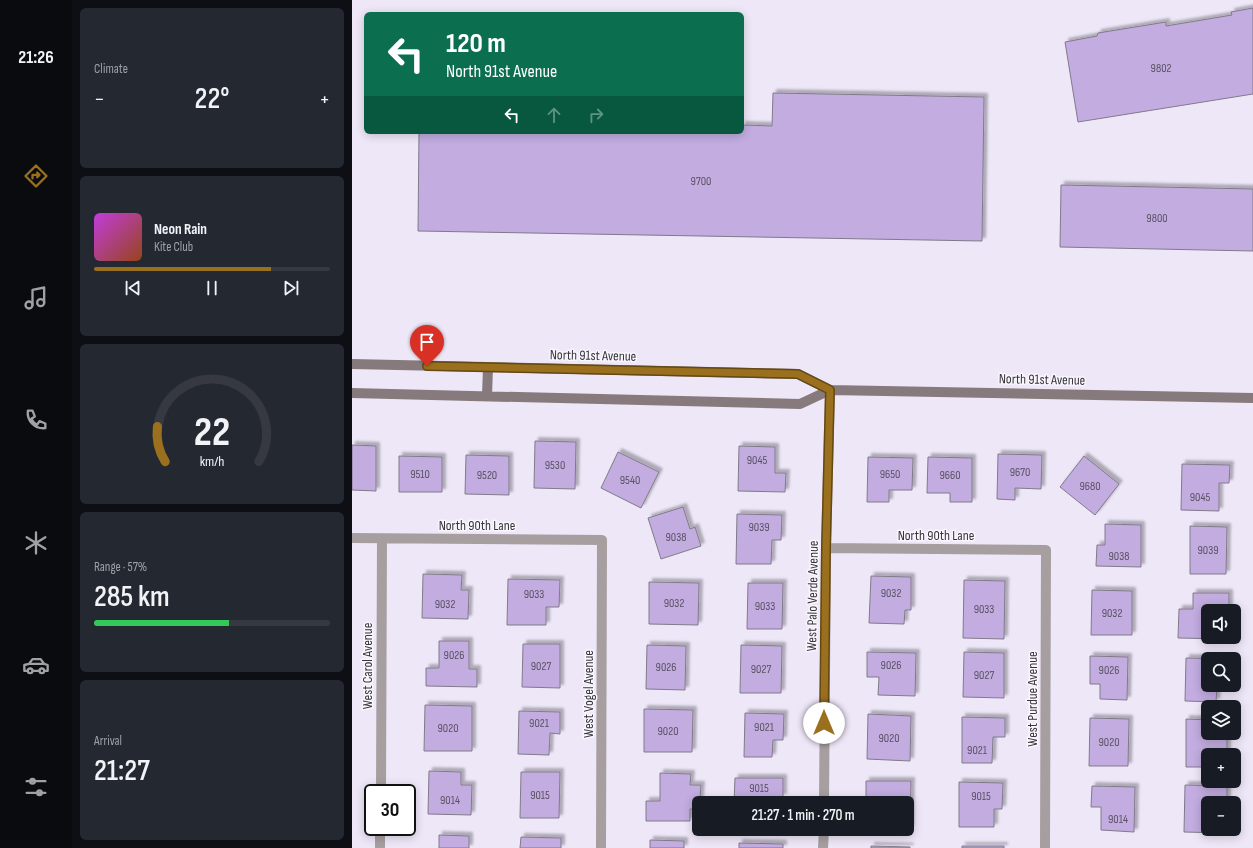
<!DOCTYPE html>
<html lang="en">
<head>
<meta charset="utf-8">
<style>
	:root { --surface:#171b24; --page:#242831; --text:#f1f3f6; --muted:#9ea1a6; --line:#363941; --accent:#9a701e }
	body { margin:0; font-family:"Sofia Sans Condensed",sans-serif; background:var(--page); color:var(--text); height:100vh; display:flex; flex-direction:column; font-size:15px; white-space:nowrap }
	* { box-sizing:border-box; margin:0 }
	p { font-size:13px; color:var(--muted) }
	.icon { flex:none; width:22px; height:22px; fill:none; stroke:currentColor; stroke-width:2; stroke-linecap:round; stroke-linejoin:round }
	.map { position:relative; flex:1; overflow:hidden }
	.drawer { display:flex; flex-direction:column; gap:8px; padding:8px; background:#0d0f14; width:280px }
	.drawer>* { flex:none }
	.banner { position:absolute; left:12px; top:12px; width:380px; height:122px; border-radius:6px; box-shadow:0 2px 10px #0003; background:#0b6e4f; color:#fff; overflow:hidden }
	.fabs { position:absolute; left:849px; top:604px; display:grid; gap:8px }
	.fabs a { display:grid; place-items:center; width:40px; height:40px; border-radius:6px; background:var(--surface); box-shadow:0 2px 10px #0003; font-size:20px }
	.speed { position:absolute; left:12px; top:784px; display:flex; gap:8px; font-size:20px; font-weight:700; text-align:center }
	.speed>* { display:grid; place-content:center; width:52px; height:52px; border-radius:50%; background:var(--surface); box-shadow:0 2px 10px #0003; line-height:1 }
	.speed .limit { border:2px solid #111; border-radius:6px; background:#fff; color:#111 }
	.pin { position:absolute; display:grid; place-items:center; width:34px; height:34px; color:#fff; margin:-41px -17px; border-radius:50% 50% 50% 0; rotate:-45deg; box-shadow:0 0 4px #0007 }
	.pin .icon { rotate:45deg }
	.me { position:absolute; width:44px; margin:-22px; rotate:0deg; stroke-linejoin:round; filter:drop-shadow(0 0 3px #0008) }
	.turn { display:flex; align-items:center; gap:14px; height:84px; padding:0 16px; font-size:18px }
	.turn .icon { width:52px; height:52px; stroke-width:2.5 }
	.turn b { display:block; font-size:28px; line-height:34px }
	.lanes { display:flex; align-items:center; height:38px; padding:0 16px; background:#0003; justify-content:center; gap:20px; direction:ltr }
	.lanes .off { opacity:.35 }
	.big { font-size:30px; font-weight:600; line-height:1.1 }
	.drawer .widget { flex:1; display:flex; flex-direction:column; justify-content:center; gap:6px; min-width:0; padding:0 14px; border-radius:6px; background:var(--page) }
	.drawer .dial { align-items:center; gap:0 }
	.dial svg { height:104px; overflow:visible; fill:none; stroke:var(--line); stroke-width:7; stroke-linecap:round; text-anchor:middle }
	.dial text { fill:var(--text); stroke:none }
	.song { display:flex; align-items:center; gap:12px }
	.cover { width:48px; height:48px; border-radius:6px; background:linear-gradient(135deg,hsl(290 70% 55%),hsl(20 70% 35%)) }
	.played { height:4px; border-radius:2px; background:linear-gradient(90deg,var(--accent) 75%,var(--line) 75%) }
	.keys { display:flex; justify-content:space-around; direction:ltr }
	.heat { display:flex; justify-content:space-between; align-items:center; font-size:22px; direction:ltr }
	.charge { height:6px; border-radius:3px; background:linear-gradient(90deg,#34c759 57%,var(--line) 0) }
	.trip { position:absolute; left:340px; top:796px; width:222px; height:40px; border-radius:6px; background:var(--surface); box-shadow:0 2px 10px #0003; font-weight:600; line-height:40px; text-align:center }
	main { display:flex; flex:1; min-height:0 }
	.tab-bar { display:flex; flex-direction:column; width:72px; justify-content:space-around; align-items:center; background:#090b0e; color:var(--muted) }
	.tab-bar .icon { width:28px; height:28px }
	.tab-bar .on { color:var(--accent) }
	.tab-bar b { font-size:18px; color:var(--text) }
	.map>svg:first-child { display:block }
	.building { fill:#c2ace0; stroke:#807a89; filter:url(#shadow) }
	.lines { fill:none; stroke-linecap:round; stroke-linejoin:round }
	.minor { stroke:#a79ea0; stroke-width:10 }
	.secondary { stroke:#867a7c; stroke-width:10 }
	.route-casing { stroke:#644914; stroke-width:10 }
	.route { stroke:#9a701e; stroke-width:7 }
	.labels { text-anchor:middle; stroke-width:3; stroke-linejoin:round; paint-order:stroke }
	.number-label { font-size:12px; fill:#5a5264 }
	.street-label { font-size:14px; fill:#37343b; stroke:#f9f6fd }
</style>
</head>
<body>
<main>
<nav class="tab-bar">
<b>21:26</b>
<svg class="icon on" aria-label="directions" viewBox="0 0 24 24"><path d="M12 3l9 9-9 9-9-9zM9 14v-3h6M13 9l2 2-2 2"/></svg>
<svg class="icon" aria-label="music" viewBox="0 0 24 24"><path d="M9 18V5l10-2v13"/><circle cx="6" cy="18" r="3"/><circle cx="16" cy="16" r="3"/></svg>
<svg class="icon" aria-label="phone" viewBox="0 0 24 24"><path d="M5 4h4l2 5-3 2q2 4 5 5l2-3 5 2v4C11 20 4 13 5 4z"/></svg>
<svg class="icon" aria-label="climate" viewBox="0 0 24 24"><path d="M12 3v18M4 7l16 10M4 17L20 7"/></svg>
<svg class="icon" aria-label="car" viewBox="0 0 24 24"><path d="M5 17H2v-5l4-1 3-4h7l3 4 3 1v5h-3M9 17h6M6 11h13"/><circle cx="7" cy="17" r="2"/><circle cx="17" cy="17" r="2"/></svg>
<svg class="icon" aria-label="filters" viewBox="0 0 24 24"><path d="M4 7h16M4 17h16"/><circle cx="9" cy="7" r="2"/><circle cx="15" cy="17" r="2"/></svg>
</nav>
<section class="drawer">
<div class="widget"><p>Climate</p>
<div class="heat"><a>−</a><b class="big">22°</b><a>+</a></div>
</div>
<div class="widget">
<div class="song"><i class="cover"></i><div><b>Neon Rain</b><p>Kite Club</p></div></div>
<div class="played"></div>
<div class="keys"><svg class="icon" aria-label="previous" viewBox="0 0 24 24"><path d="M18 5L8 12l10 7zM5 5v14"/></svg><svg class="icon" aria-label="pause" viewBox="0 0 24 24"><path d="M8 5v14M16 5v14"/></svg><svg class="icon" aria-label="next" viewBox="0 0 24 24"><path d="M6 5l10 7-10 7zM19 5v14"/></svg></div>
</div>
<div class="widget dial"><svg viewBox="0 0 100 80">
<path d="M14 69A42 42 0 1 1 86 69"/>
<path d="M14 69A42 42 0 0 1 8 42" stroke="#9a701e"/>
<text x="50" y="56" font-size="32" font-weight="700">22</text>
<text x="50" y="72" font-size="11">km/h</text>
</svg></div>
<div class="widget"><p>Range · 57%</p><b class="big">285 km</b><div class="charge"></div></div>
<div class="widget"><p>Arrival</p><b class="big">21:27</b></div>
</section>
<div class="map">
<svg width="901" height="848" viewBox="0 0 901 848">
	<defs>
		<filter id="shadow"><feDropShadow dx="3.5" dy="-3.5" stdDeviation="1" flood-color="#0004"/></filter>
	</defs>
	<rect width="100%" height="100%" fill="#eee7f8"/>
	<!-- building -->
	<path class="building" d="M901,8V94L726,122L713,42L745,36L746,33L814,22V26L880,15L879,12Z
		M421,93L632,97L630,241L66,231L67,132H390V125L420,126Z
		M709,185L901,189V251L708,247Z
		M183,441L224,442L223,489L182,488Z
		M0,445L24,446V491L0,490Z
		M387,446L423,447V473H434L433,492L386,491Z
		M266,452L307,472L289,508L249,488Z
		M646,454L690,455L689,489L663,488V500L645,499Z
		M114,455L157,456V495L113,494Z
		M47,456L90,457V492H47Z
		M732,456L767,484L743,515L708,487Z
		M516,457L561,458L560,490H537V502H515Z
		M576,457L620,458V502H598V493H575Z
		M830,464L878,465L877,483H867V511L829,510Z
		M331,507L338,529L343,527L349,546L309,559L296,518Z
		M385,514L430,515L429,540H420L419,564H384Z
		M753,524L789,525V567L744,566L745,545H753Z
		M838,526L875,527L874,574H838Z
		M71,574L110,575L109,590H117L116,619L70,618Z
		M519,576L559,577V610H553L552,624L517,623Z
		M156,579L208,580L207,607H194V625H155Z
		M612,580L653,581L652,639L611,638Z
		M297,582L347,583L346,625L297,624Z
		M396,583H431L430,629H395Z
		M740,590L780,591V635H739Z
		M841,593H877V611H856V637H876V639L826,638L827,609H841Z
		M87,641H117V669H125V687L74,686V668H87Z
		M171,644H208V688L170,687Z
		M295,645L334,646L333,690L294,689Z
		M389,645L430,646L429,693H388Z
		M515,652L564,653L563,696L526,695L527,677H515Z
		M612,652L652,653V698L611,697Z
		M738,656L776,657L775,700L748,699V684H738Z
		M834,658L877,659H856V685H865L864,702L833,701Z
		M73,705L120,706V751H72Z
		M292,709L341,710L340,752H292Z
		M167,711L208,712V734L198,733L197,755L166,754Z
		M393,713L432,714L431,740H421L420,757H392Z
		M516,714L559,716L558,761L515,759Z
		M610,717L653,718V737H641L640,763H610Z
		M738,718L777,719L776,766H737Z
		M834,719L856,720V733H875V755H856V767H834Z
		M77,771L109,772V785H120L119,815L76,814Z
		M169,772H208L207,818H168Z
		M308,773L339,774L338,785H349L347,809H338V821H294V801H308Z
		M383,778H431V797H420V803H382Z
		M514,781H559L558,829H555V803H525V802L514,801Z
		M607,782L651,783L650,809H642V827H607Z
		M833,785L875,786V803H856V829H874V833L832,832Z
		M740,786L783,787L782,832L749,830V807H739Z
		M87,835L117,836V848H87Z
		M169,837L209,838V848H168Z
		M298,840L332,841V848H298Z
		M387,843L431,844V848H387Z
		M519,846L558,847V848H519Z
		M610,846H652V848H610Z"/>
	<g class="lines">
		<!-- minor -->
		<path class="minor" d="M0,538L250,540L249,848
			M474,548L694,550L693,848
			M29,793L30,539
			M472,803L474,548L478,390
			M28,848V827
			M471,848L472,829"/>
		<!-- secondary -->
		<path class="secondary" d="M0,364L446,374L478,390L901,398
			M0,393L448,404L478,390
			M135,396L136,367"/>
	</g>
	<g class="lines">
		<defs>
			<path id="route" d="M75,366L446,374L478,390L474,548L472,723"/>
		</defs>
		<!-- route casing -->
		<use href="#route" class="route-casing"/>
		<!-- route -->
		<use href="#route" class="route"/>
	</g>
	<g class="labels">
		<!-- number labels -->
		<g class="number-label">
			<text x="809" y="72">9802</text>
			<text x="349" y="185">9700</text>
			<text x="805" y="222">9800</text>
			<text x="405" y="464">9045</text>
			<text x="203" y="469">9530</text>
			<text x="668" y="476">9670</text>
			<text x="68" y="478">9510</text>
			<text x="538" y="478">9650</text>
			<text x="135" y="479">9520</text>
			<text x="598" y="479">9660</text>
			<text x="278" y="484">9540</text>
			<text x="738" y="490">9680</text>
			<text x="848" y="501">9045</text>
			<text x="407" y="531">9039</text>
			<text x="324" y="541">9038</text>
			<text x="856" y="554">9039</text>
			<text x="767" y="560">9038</text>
			<text x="539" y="597">9032</text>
			<text x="182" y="598">9033</text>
			<text x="322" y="607">9032</text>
			<text x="93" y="608">9032</text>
			<text x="413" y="610">9033</text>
			<text x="632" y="613">9033</text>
			<text x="760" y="617">9032</text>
			<text x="102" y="659">9026</text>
			<text x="539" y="669">9026</text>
			<text x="189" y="670">9027</text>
			<text x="314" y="671">9026</text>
			<text x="409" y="673">9027</text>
			<text x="757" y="674">9026</text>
			<text x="632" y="679">9027</text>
			<text x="187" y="727">9021</text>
			<text x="412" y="731">9021</text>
			<text x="96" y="732">9020</text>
			<text x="316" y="735">9020</text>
			<text x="537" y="742">9020</text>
			<text x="757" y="746">9020</text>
			<text x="625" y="754">9021</text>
			<text x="407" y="792">9015</text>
			<text x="188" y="799">9015</text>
			<text x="629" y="800">9015</text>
			<text x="98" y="804">9014</text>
			<text x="766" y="823">9014</text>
		</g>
		<!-- street labels -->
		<g class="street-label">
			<text transform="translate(241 355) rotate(1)" y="5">North 91st Avenue</text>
			<text transform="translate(690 379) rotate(1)" y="5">North 91st Avenue</text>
			<text x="125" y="530">North 90th Lane</text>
			<text x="584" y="540">North 90th Lane</text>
			<text transform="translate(460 596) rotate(-89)" y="5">West Palo Verde Avenue</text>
			<text transform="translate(15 666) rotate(-90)" y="5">West Carol Avenue</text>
			<text transform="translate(236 694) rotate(-90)" y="5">West Vogel Avenue</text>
			<text transform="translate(680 699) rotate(-90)" y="5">West Purdue Avenue</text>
		</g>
	</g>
</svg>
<div class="fabs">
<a><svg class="icon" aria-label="sound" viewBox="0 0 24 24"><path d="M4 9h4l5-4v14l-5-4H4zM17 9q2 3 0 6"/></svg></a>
<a><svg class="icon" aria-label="search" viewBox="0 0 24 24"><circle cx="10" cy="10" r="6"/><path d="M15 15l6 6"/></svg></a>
<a><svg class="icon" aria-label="layers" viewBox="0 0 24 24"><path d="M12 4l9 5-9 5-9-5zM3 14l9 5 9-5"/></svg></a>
<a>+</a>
<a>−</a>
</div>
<div class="speed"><div class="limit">30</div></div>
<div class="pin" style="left:75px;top:366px;background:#d93025"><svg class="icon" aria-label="arrive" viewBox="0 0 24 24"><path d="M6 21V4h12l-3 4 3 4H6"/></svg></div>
<svg class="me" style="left:472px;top:723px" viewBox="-20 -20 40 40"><circle r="19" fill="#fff"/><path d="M0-13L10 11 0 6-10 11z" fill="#9a701e"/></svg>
<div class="trip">21:27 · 1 min · 270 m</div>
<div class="banner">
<div class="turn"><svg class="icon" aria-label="left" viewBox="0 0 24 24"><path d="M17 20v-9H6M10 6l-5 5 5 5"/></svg><div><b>120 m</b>North 91st Avenue</div></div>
<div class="lanes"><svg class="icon" aria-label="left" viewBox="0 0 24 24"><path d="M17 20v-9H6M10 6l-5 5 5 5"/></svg><svg class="icon off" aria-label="ahead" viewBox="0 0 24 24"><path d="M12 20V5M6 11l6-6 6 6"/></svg><svg class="icon off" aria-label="right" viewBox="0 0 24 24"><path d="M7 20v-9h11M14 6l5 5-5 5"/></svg></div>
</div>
</div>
</main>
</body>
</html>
